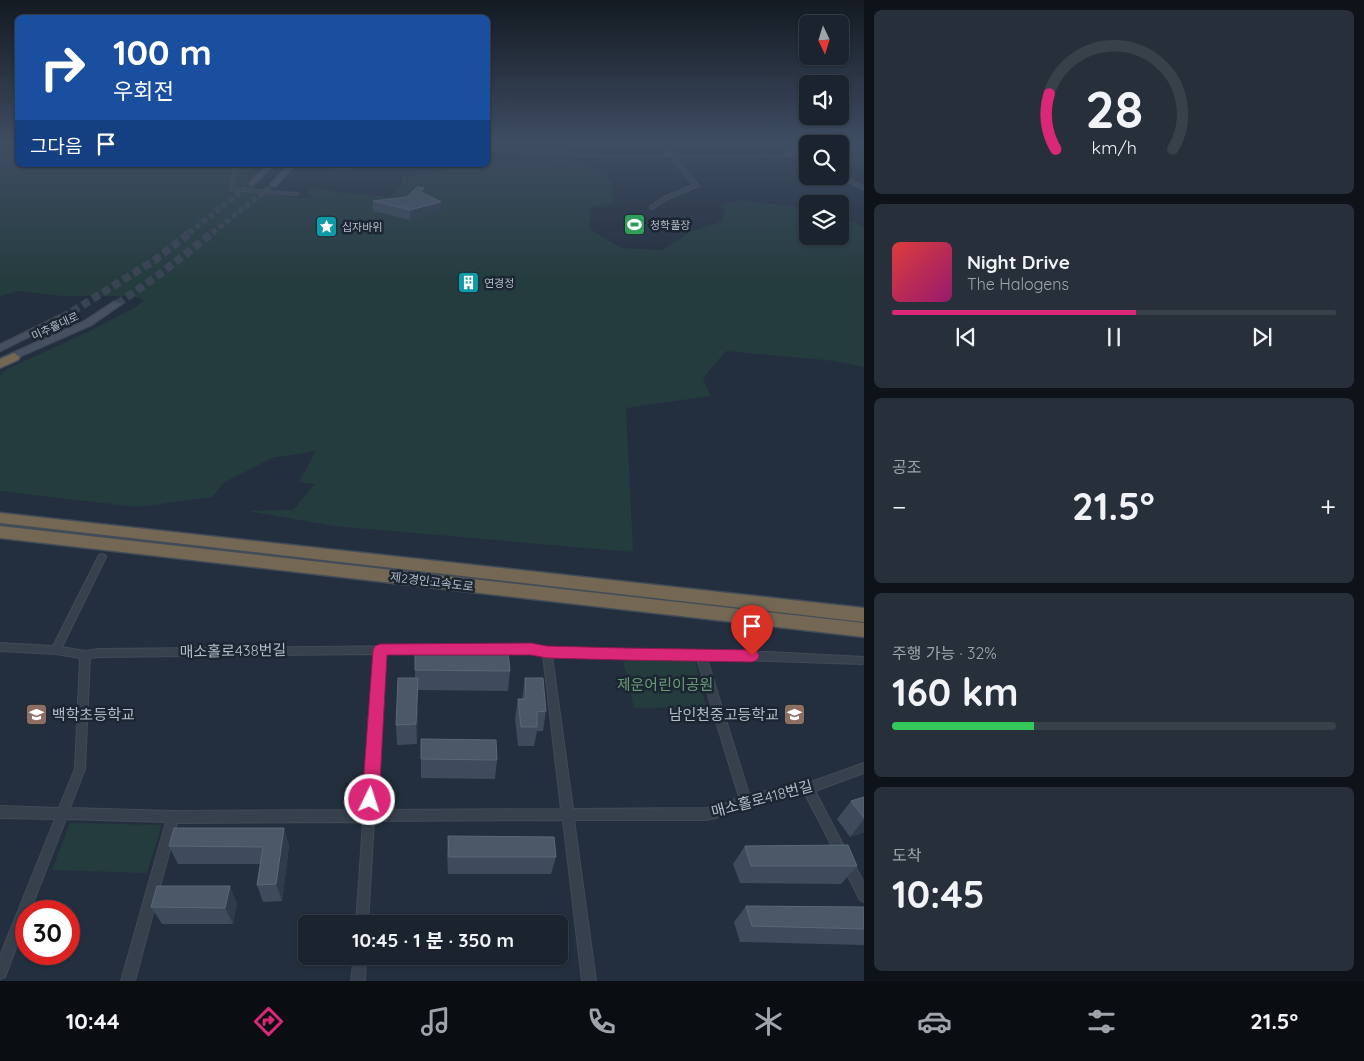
<!DOCTYPE html>
<html lang="ko">
<head>
<meta charset="utf-8">
<style>
	:root { --surface:#1a232e; --page:#272f3a; --text:#f1f3f6; --muted:#9fa4aa; --line:#38404a; --accent:#db2777 }
	body { margin:0; font-family:Quicksand,"Noto Sans KR",sans-serif; background:var(--page); color:var(--text); height:100vh; display:flex; flex-direction:column; font-size:19px; white-space:nowrap }
	* { box-sizing:border-box; margin:0 }
	p { font-size:16px; color:var(--muted) }
	.icon { flex:none; width:28px; height:28px; fill:none; stroke:currentColor; stroke-width:2; stroke-linecap:round; stroke-linejoin:round }
	.map { position:relative; flex:1; overflow:hidden }
	.sheet { display:flex; flex-direction:column; gap:10px; padding:10px; background:#0e1319; width:500px }
	.sheet>* { flex:none }
	.top-card { position:absolute; left:15px; top:15px; width:475px; height:152px; border-radius:8px; box-shadow:0 1px 4px #0004,0 0 0 1px var(--line); background:#1a4fa0; color:#fff; overflow:hidden }
	.needle { width:32px; rotate:176deg }
	.fabs { position:absolute; left:799px; top:15px; display:grid; gap:10px }
	.fabs a { display:grid; place-items:center; width:50px; height:50px; border-radius:8px; background:var(--surface); box-shadow:0 1px 4px #0004,0 0 0 1px var(--line); font-size:25px }
	.speed { position:absolute; left:15px; top:900px; display:flex; gap:10px; font-size:25px; font-weight:700; text-align:center }
	.speed>* { display:grid; place-content:center; width:65px; height:65px; border-radius:50%; background:var(--surface); box-shadow:0 1px 4px #0004,0 0 0 1px var(--line); line-height:1 }
	.speed .limit { border:8px solid #d22; background:#fff; color:#111 }
	.pin { position:absolute; display:grid; place-items:center; width:42px; height:42px; color:#fff; margin:-51px -21px; border-radius:50% 50% 50% 0; rotate:-45deg; box-shadow:0 0 5px #0007 }
	.pin .icon { rotate:45deg }
	.me { position:absolute; width:55px; margin:-28px; rotate:4deg; stroke-linejoin:round; filter:drop-shadow(0 0 4px #0008) }
	.turn { display:flex; align-items:center; gap:18px; height:105px; padding:0 15px; font-size:22px }
	.turn .icon { width:65px; height:65px; stroke-width:2.5 }
	.turn b { display:block; font-size:35px; line-height:42px }
	.then { display:flex; align-items:center; height:48px; padding:0 15px; background:#0003; gap:10px; font-size:19px }
	.big { font-size:38px; font-weight:700; line-height:1.1 }
	.sheet .widget { flex:1; display:flex; flex-direction:column; justify-content:center; gap:8px; min-width:0; padding:0 18px; border-radius:8px; background:var(--page) }
	.sheet .dial { align-items:center; gap:0 }
	.dial svg { height:130px; overflow:visible; fill:none; stroke:var(--line); stroke-width:7; stroke-linecap:round; text-anchor:middle }
	.dial text { fill:var(--text); stroke:none }
	.song { display:flex; align-items:center; gap:15px }
	.cover { width:60px; height:60px; border-radius:8px; background:linear-gradient(135deg,hsl(0 70% 55%),hsl(320 70% 35%)) }
	.played { height:5px; border-radius:2px; background:linear-gradient(90deg,var(--accent) 55%,var(--line) 55%) }
	.keys { display:flex; justify-content:space-around; direction:ltr }
	.heat { display:flex; justify-content:space-between; align-items:center; font-size:28px; direction:ltr }
	.charge { height:8px; border-radius:4px; background:linear-gradient(90deg,#34c759 32%,var(--line) 0) }
	.trip { position:absolute; left:298px; top:915px; width:270px; height:50px; border-radius:8px; background:var(--surface); box-shadow:0 1px 4px #0004,0 0 0 1px var(--line); font-weight:700; line-height:50px; text-align:center }
	.tab-bar { display:flex; height:80px; justify-content:space-around; align-items:center; background:#0a0e12; color:var(--muted) }
	.tab-bar .icon { width:35px; height:35px }
	.tab-bar .active { color:var(--accent) }
	.tab-bar b { font-size:22px; color:var(--text) }
	main { display:flex; flex:1; min-height:0 }
	.map>svg:first-child { display:block }
	.green { fill:#253c3f }
	.lines { fill:none; stroke-linecap:round; stroke-linejoin:round }
	.secondary-tunnel-far1 { stroke:#394453; stroke-width:5.5; stroke-dasharray:5.5 3; stroke-linecap:butt }
	.secondary-tunnel { stroke:#394453; stroke-width:8; stroke-dasharray:8 4; stroke-linecap:butt }
	.minor-casing { stroke:#404a56; stroke-width:2 }
	.tertiary-casing { stroke:#404a56; stroke-width:2 }
	.secondary-casing { stroke:#404a56; stroke-width:3 }
	.motorway-casing { stroke:#424c58; stroke-width:3 }
	.minor { fill:#37414e; fill-rule:evenodd }
	.tertiary { fill:#37414e; fill-rule:evenodd }
	.secondary { fill:#455061; fill-rule:evenodd }
	.motorway { fill:#746754; fill-rule:evenodd }
	.wall { fill:#3e4b5c }
	.shaded-wall { fill:#2e3b4b }
	.building { fill:#4a5868; stroke:#5b6777 }
	.route { fill:#db2777; stroke:#8e194d }
	.labels { text-anchor:middle; stroke-width:5; stroke-linejoin:round; paint-order:stroke }
	.far-poi-label { font-size:11px; fill:#b3bcc9; stroke:#1c2632; text-anchor:start }
	.far-street-label { font-size:11px; fill:#b3bcc9; stroke:#1c2632 }
	.street-label { font-size:12px; fill:#b3bcc9; stroke:#1c2632 }
	.near-street-label { font-size:15px; fill:#b3bcc9; stroke:#1c2632 }
	.near-park-label { font-size:15px; fill:#699a74; stroke:#1c2632 }
	.near-poi-label { font-size:15px; fill:#b3bcc9; stroke:#1c2632; text-anchor:start }
</style>
</head>
<body>
<main>
<div class="map">
<svg width="864" height="981" viewBox="0 0 864 981">
	<rect width="100%" height="100%" fill="#232f3e"/>
	<!-- green -->
	<path class="green" d="M16,141L18,165H246L254,168L246,175L249,186L293,198H312L307,190L320,188L337,192L390,197L402,183L403,177L427,174L468,165L521,163L567,158L593,167L612,181L613,202L590,209V229L621,248L662,250L692,231L721,222L725,211L720,206L739,200L807,209L808,236H840V217L864,227V367L834,361L726,351L703,378L710,396L626,408L633,552L334,526L248,511L293,510L315,484L299,482L316,451L272,458L225,482L212,497L137,507L0,491V375L5,370L88,332L134,308L144,300L133,296H62L20,291L0,296V150Z
		M794,141H864V168L840,161V144H808L807,152L800,149L802,144Z
		M623,661H695L706,707L634,708Z
		M70,823L162,825L147,873L52,870Z"/>
	<g class="lines">
		<!-- secondary-tunnel-far1 -->
		<path class="secondary-tunnel-far1" d="M189,233L252,183
			M212,233L273,185"/>
		<!-- secondary-tunnel -->
		<path class="secondary-tunnel" d="M117,304L160,274L214,232
			M62,318L155,260L191,232"/>
		<defs>
			<path id="minor" d="M488,147L600,155H800L802,156L800,157H600L488,149Z
				M236,165H240L238,167C238,175 234,180 233,188L297,193L299,194L297,195L230,190C229,181 234,177 234,167Z
				M102,554L105,555L106,557L62,647L85,651L99,649L531,645L547,648L768,652L864,657V663L862,664L707,659L749,794L808,783L864,763V773L815,791L848,854L846,858L842,860L838,858L805,794L746,805L724,816L707,820H574L596,981H582L563,820L374,821L368,924H356L363,822L177,823L135,981H121L166,822L66,819L30,911H26V921L7,972L5,977L0,979V956L55,819L0,818V806L59,808L75,769L80,658L56,654L0,651V643L53,646L98,557L99,555ZM531,653L543,655L561,809L375,810L384,654ZM375,654L364,810L173,811L70,808L85,769L90,658L99,657ZM552,656L697,659L739,797L723,805L707,808L573,809Z
				M848,858L852,860L864,883V902L860,900L842,864L844,860Z
				M354,956H366L365,981H351Z"/>
			<path id="tertiary" d="M657,141H662L699,186L670,198L652,209L650,208V206L666,196L693,185Z
				M769,141H775L808,157V160Z
				M840,174L864,186V190L838,177Z"/>
			<path id="secondary" d="M268,165H274L254,184H250V182Z
				M289,165H295L275,186H271V184Z
				M114,302L121,304L91,325L0,365V359L85,321Z
				M59,316L66,318L0,351V345Z"/>
			<path id="motorway" d="M14,353L20,357L18,360L0,368V359Z
				M0,513L864,608V622L0,523Z
				M0,526L864,623V637L0,538Z"/>
		</defs>
		<!-- minor casing -->
		<use href="#minor" class="minor-casing"/>
		<!-- tertiary casing -->
		<use href="#tertiary" class="tertiary-casing"/>
		<!-- secondary casing -->
		<use href="#secondary" class="secondary-casing"/>
		<!-- motorway casing -->
		<use href="#motorway" class="motorway-casing"/>
		<!-- minor -->
		<use href="#minor" class="minor"/>
		<!-- tertiary -->
		<use href="#tertiary" class="tertiary"/>
		<!-- secondary -->
		<use href="#secondary" class="secondary"/>
		<!-- motorway -->
		<use href="#motorway" class="motorway"/>
	</g>
	<!-- wall -->
	<path class="wall" d="M316,165H356L350,170L317,167Z
		M424,193L441,202V211L410,220L373,211V201L407,197Z
		M415,670L510,671L508,691L418,690L417,744L397,745L396,725L415,678Z
		M525,678L546,711L543,731H537L534,746H518L515,719L518,699H522Z
		M421,759L497,760L495,779L421,778Z
		M864,797V832L850,837L837,819L851,801Z
		M284,828L289,846L282,901L263,902L257,885L260,864H178L169,846Z
		M448,836L556,857L551,874H448L447,854Z
		M745,846L857,866L841,884L740,883L733,864Z
		M237,903L233,924H162L151,907Z
		M746,906L864,907V945L740,942L734,922Z
		M449,956H553V958H449Z"/>
	<!-- shaded-wall -->
	<path class="shaded-wall" d="M350,165H356L350,170Z
		M441,202V211L410,220V210Z
		M418,678V698L417,744L416,724Z
		M864,819V832L850,837Z
		M284,828L289,846L282,901L276,884Z
		M230,886L237,903L233,924L225,908Z"/>
	<!-- building -->
	<path class="building" d="M417,187L424,188L421,192L441,202L410,210L373,201L407,197Z
		M415,651H508L510,671L415,670Z
		M398,678H418L416,724L396,725Z
		M525,678H543L546,711L537,712V727H521L518,699H526Z
		M421,739L496,740L497,760L421,759Z
		M864,797V818L851,801Z
		M174,828H284L276,884L257,885L263,847L169,846Z
		M448,836L554,837L556,857H449Z
		M848,845L857,866H751L745,846Z
		M157,886H230L225,908L151,907Z
		M746,906L864,907V929L752,926Z
		M555,918V924H449V919Z"/>
	<!-- sky -->
	<linearGradient id="sky" x2="0" y2="1"><stop stop-color="#131a22"/><stop offset="0.51" stop-color="#3f4d63"/><stop offset="1" stop-color="#3f4d63" stop-opacity="0"/></linearGradient>
	<rect width="864" height="279" fill="url(#sky)"/>
	<!-- route -->
	<path class="route" d="M531,643L547,646L624,648L752,650L757,651L759,656L757,660L752,662L624,660L547,658L531,655H387L379,800L376,805L370,808L365,805L362,800L373,650L375,646L380,644Z"/>
	<!-- icons -->
	<defs>
		<symbol id="stadium-square" viewBox="-11 -11 22 22"><rect x="-9" y="-9" width="18" height="18" rx="4" fill="#2e9e5b" stroke="#1c2632"/><path d="M0-5a6.5 5 0 1 0 0 10a6.5 5 0 1 0 0-10ZM-3.5-1.8h7v3.6h-7Z" fill="#fff"/></symbol>
		<symbol id="sight-square" viewBox="-11 -11 22 22"><rect x="-9" y="-9" width="18" height="18" rx="4" fill="#0f9aa8" stroke="#1c2632"/><path d="M0-6L1.8-2.2L6-1.7L2.9 1.2L3.7 5.4L0 3.3L-3.7 5.4L-2.9 1.2L-6-1.7L-1.8-2.2Z" fill="#fff"/></symbol>
		<symbol id="building-square" viewBox="-11 -11 22 22"><rect x="-9" y="-9" width="18" height="18" rx="4" fill="#0f9aa8" stroke="#1c2632"/><path d="M-4-6H4V6H1V3H-1V6H-4ZM-2.5-4.3h1.7v1.8h-1.7ZM.8-4.3h1.7v1.8H.8ZM-2.5-1h1.7V.8h-1.7ZM.8-1h1.7V.8H.8Z" fill="#fff"/></symbol>
		<symbol id="school-square" viewBox="-11 -11 22 22"><rect x="-9" y="-9" width="18" height="18" rx="4" fill="#8d6e63" stroke="#1c2632"/><path d="M0-5L7-2L0 1L-7-2ZM-4 1L0 2.5L4 1V4Q0 6-4 4Z" fill="#fff"/></symbol>
	</defs>
	<g fill-rule="evenodd">
		<use href="#stadium-square" x="622" y="212" width="25" height="25"/>
		<use href="#sight-square" x="314" y="214" width="25" height="25"/>
		<use href="#building-square" x="456" y="270" width="25" height="25"/>
		<use href="#school-square" x="24" y="702" width="25" height="25"/>
		<use href="#school-square" x="782" y="702" width="25" height="25"/>
	</g>
	<g class="labels">
		<!-- far-poi labels -->
		<g class="far-poi-label">
			<text x="650" y="229">청학풀장</text>
			<text x="342" y="231">십자바위</text>
			<text x="484" y="287">연경정</text>
		</g>
		<!-- far-street labels -->
		<g class="far-street-label">
			<text transform="translate(55 326) rotate(-25)" y="4">미추홀대로</text>
		</g>
		<!-- street labels -->
		<g class="street-label">
			<text transform="translate(432 582) rotate(7)" y="4">제2경인고속도로</text>
		</g>
		<!-- near-street labels -->
		<g class="near-street-label">
			<text transform="translate(233 651) rotate(-1)" y="5">매소홀로438번길</text>
			<text transform="translate(762 799) rotate(-15)" y="5">매소홀로418번길</text>
		</g>
		<!-- near-park labels -->
		<g class="near-park-label">
			<text x="665" y="690">제운어린이공원</text>
		</g>
		<!-- near-poi labels -->
		<g class="near-poi-label">
			<text x="52" y="720">백학초등학교</text>
			<text x="779" y="720" text-anchor="end">남인천중고등학교</text>
		</g>
	</g>
</svg>
<div class="fabs">
<a><svg class="needle" viewBox="-14 -14 28 28"><path d="M0-13l5 13h-10z" fill="#e53935"/><path d="M0 13l5-13h-10z" fill="#9fa4aa"/></svg></a>
<a><svg class="icon" aria-label="sound" viewBox="0 0 24 24"><path d="M4 9h4l5-4v14l-5-4H4zM17 9q2 3 0 6"/></svg></a>
<a><svg class="icon" aria-label="search" viewBox="0 0 24 24"><circle cx="10" cy="10" r="6"/><path d="M15 15l6 6"/></svg></a>
<a><svg class="icon" aria-label="layers" viewBox="0 0 24 24"><path d="M12 4l9 5-9 5-9-5zM3 14l9 5 9-5"/></svg></a>
</div>
<div class="speed"><div class="limit">30</div></div>
<div class="pin" style="left:752px;top:656px;background:#d93025"><svg class="icon" aria-label="arrive" viewBox="0 0 24 24"><path d="M6 21V4h12l-3 4 3 4H6"/></svg></div>
<svg class="me" style="left:370px;top:800px" viewBox="-20 -20 40 40"><circle r="17" fill="#db2777" stroke="#fff" stroke-width="3"/><path d="M0-11L8 9 0 5-8 9z" fill="#fff"/></svg>
<div class="trip">10:45 · 1 분 · 350 m</div>
<div class="top-card">
<div class="turn"><svg class="icon" aria-label="right" viewBox="0 0 24 24"><path d="M7 20v-9h11M14 6l5 5-5 5"/></svg><div><b>100 m</b>우회전</div></div>
<div class="then">그다음<svg class="icon" aria-label="arrive" viewBox="0 0 24 24"><path d="M6 21V4h12l-3 4 3 4H6"/></svg></div>
</div>
</div>
<section class="sheet">
<div class="widget dial"><svg viewBox="0 0 100 80">
<path d="M14 69A42 42 0 1 1 86 69"/>
<path d="M14 69A42 42 0 0 1 10 35" stroke="#db2777"/>
<text x="50" y="56" font-size="32" font-weight="700">28</text>
<text x="50" y="72" font-size="11">km/h</text>
</svg></div>
<div class="widget">
<div class="song"><i class="cover"></i><div><b>Night Drive</b><p>The Halogens</p></div></div>
<div class="played"></div>
<div class="keys"><svg class="icon" aria-label="previous" viewBox="0 0 24 24"><path d="M18 5L8 12l10 7zM5 5v14"/></svg><svg class="icon" aria-label="pause" viewBox="0 0 24 24"><path d="M8 5v14M16 5v14"/></svg><svg class="icon" aria-label="next" viewBox="0 0 24 24"><path d="M6 5l10 7-10 7zM19 5v14"/></svg></div>
</div>
<div class="widget"><p>공조</p>
<div class="heat"><a>−</a><b class="big">21.5°</b><a>+</a></div>
</div>
<div class="widget"><p>주행 가능 · 32%</p><b class="big">160 km</b><div class="charge"></div></div>
<div class="widget"><p>도착</p><b class="big">10:45</b></div>
</section>
</main>
<nav class="tab-bar">
<b>10:44</b>
<svg class="icon active" aria-label="directions" viewBox="0 0 24 24"><path d="M12 3l9 9-9 9-9-9zM9 14v-3h6M13 9l2 2-2 2"/></svg>
<svg class="icon" aria-label="music" viewBox="0 0 24 24"><path d="M9 18V5l10-2v13"/><circle cx="6" cy="18" r="3"/><circle cx="16" cy="16" r="3"/></svg>
<svg class="icon" aria-label="phone" viewBox="0 0 24 24"><path d="M5 4h4l2 5-3 2q2 4 5 5l2-3 5 2v4C11 20 4 13 5 4z"/></svg>
<svg class="icon" aria-label="climate" viewBox="0 0 24 24"><path d="M12 3v18M4 7l16 10M4 17L20 7"/></svg>
<svg class="icon" aria-label="car" viewBox="0 0 24 24"><path d="M5 17H2v-5l4-1 3-4h7l3 4 3 1v5h-3M9 17h6M6 11h13"/><circle cx="7" cy="17" r="2"/><circle cx="17" cy="17" r="2"/></svg>
<svg class="icon" aria-label="filters" viewBox="0 0 24 24"><path d="M4 7h16M4 17h16"/><circle cx="9" cy="7" r="2"/><circle cx="15" cy="17" r="2"/></svg>
<b>21.5°</b>
</nav>
</body>
</html>
